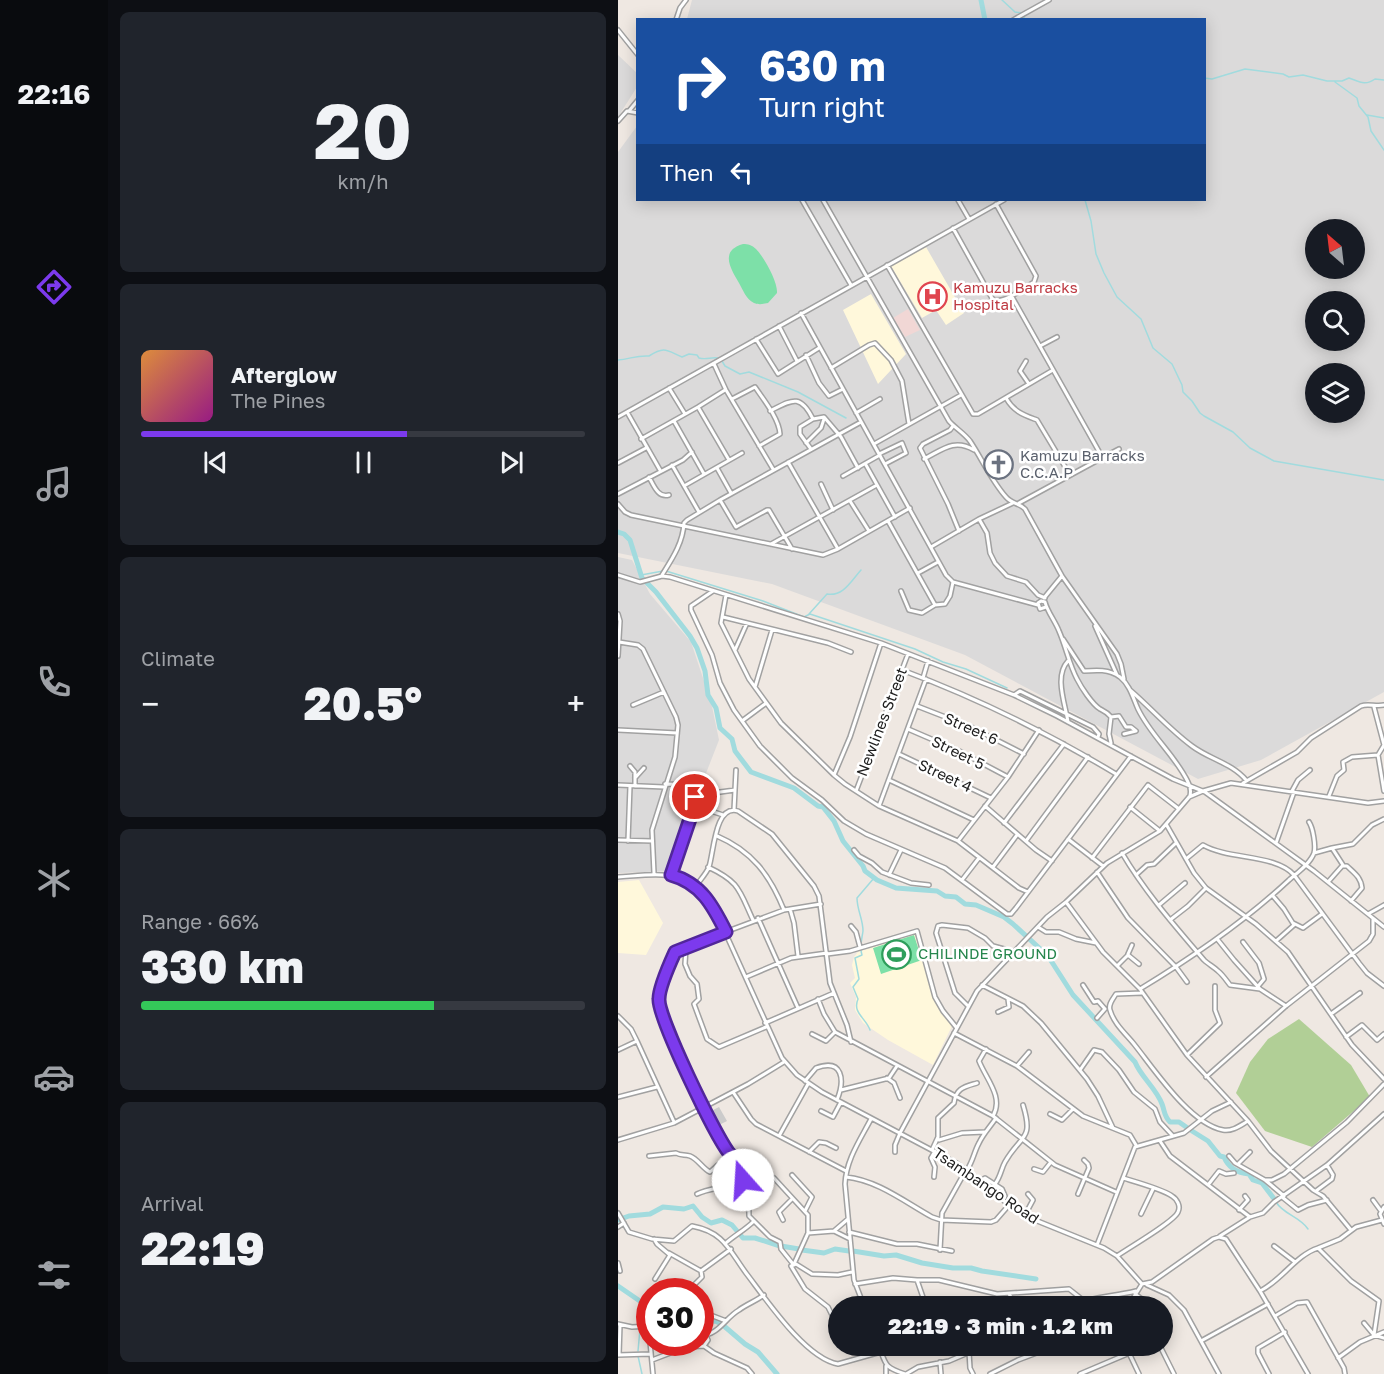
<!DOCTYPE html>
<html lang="en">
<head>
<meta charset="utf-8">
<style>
	:root { --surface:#171b24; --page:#20242c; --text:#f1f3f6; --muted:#9ea1a6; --line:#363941; --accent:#7c3aed }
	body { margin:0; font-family:"Golos Text",sans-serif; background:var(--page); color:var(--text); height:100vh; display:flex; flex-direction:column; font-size:22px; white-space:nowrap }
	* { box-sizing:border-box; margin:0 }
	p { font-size:20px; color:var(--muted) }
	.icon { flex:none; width:33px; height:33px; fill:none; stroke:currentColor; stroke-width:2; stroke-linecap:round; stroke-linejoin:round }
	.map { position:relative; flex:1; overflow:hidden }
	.side { display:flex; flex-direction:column; gap:12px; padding:12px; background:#0d0f14; width:510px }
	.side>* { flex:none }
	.banner { position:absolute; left:18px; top:18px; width:570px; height:183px; border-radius:0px; box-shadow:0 3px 15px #0003; background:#1a4fa0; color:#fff; overflow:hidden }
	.needle { width:39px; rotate:332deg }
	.buttons { position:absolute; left:687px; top:219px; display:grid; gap:12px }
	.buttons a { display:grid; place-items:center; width:60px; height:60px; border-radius:50%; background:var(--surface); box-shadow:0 3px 15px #0003; font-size:30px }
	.speed { position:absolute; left:18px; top:1278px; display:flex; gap:12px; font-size:30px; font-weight:700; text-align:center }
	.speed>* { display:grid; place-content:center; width:78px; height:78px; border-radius:50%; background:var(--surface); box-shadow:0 3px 15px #0003; line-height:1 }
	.speed .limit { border:9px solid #d22; background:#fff; color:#111 }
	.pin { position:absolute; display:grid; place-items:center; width:51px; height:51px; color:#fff; margin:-26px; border:3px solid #fff; border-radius:50%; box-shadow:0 2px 6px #0007 }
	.me { position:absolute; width:66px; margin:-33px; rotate:341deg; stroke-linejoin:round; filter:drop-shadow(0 0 4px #0008) }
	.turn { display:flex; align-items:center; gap:21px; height:126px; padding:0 24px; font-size:27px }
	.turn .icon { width:78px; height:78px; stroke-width:2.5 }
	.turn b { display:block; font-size:42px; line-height:51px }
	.then { display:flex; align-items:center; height:57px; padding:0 24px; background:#0003; gap:12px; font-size:22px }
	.big { font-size:45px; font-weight:800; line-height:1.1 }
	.side .widget { flex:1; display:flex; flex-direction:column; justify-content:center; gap:9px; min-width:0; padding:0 21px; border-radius:9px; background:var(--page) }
	.side .dial { align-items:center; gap:0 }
	.dial b { font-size:78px; line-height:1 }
	.song { display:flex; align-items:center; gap:18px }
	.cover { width:72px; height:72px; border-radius:9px; background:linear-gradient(135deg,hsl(30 70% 55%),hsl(310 70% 35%)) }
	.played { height:6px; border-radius:3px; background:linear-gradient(90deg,var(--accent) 60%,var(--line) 60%) }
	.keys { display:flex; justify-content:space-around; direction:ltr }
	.heat { display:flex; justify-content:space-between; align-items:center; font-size:33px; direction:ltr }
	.charge { height:9px; border-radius:4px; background:linear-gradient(90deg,#34c759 66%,var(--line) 0) }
	.trip { position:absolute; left:210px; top:1296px; width:345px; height:60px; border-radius:30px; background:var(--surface); box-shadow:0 3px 15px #0003; font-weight:800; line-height:60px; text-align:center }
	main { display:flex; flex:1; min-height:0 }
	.menu { display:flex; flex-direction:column; width:108px; justify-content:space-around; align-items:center; background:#090b0e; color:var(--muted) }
	.menu .icon { width:42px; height:42px }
	.menu .current { color:var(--accent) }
	.menu b { font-size:27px; color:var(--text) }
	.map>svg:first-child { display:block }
	.residential { fill:#dbdada; fill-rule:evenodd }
	.education { fill:#fff8db }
	.religious { fill:#cbcbcb }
	.military { fill:#f1d7d5 }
	.forest { fill:#b1cf96 }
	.pitch { fill:#7de0a8 }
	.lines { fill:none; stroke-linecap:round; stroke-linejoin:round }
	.stream { stroke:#a1dbde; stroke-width:1.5 }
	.river { stroke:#a1dbde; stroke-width:5 }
	.minor-casing { stroke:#a1a1a1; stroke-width:6 }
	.minor { stroke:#fff; stroke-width:3 }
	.route-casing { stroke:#51269a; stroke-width:15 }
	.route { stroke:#7c3aed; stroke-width:10 }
	.labels { text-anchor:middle; stroke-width:5; stroke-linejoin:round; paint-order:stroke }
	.health-label { font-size:15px; fill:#be3a42; stroke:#fff; text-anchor:start }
	.worship-label { font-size:15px; fill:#5b616d; stroke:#fff; text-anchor:start }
	.street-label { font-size:15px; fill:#1d1d1d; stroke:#fff }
	.leisure-label { font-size:15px; fill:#27864d; stroke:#fff; text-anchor:start }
</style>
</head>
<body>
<main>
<nav class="menu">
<b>22:16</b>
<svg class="icon current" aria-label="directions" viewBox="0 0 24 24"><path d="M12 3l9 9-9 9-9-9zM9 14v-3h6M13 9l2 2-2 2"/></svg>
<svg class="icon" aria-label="music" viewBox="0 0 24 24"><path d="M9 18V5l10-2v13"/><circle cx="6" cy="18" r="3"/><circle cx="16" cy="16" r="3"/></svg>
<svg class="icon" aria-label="phone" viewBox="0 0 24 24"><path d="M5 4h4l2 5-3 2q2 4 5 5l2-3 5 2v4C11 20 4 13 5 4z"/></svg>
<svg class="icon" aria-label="climate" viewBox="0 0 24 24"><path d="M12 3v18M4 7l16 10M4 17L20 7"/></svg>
<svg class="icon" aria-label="car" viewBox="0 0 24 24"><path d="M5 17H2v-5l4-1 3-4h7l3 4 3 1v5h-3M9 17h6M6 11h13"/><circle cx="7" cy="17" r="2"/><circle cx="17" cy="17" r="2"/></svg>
<svg class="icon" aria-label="filters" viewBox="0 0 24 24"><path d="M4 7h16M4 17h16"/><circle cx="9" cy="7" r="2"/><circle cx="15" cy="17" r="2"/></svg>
</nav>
<section class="side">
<div class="widget dial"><b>20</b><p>km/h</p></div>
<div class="widget">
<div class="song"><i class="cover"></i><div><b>Afterglow</b><p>The Pines</p></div></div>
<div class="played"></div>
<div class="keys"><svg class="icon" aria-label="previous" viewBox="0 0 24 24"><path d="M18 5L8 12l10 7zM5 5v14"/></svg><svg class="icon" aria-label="pause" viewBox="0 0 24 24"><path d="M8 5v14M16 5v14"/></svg><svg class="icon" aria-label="next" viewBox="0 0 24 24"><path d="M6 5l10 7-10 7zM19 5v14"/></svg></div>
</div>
<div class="widget"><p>Climate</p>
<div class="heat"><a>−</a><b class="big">20.5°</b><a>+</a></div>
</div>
<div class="widget"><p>Range · 66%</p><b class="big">330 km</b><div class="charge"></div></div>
<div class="widget"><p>Arrival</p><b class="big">22:19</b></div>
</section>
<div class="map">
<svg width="766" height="1374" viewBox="0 0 766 1374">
	<rect width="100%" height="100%" fill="#efe8e2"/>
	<!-- residential -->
	<path class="residential" d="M74,0H766V692L643,760L580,779L347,655L154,584L0,553V152L19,126L20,200H586V20L69,19ZM698,230H736V268H698ZM698,302H736V340H698ZM698,374H736V412H698Z
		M0,55L20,74L19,87L0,117Z
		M0,557L14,560L32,594L73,642L93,702L101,740L76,804L55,871L0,873Z"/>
	<!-- education -->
	<path class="education" d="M308,247L346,313L328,325L318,310L304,318L273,266Z
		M253,294L288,354L260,384L225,310Z
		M21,880L45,923L28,955L0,953V882Z
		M297,934L316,999L334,1026L315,1065L270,1040L245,1023L237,1010L238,997L232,983L237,978L234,965L236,957L240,952Z"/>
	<!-- religious -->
	<path class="religious" d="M101,1107L109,1121L99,1126L97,1122L99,1119L95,1110Z"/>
	<!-- military -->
	<path class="military" d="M290,309L302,330L287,337L275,318Z"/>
	<!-- forest -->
	<path class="forest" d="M681,1019L733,1065L752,1097L694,1147L647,1131L618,1093L632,1062L650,1039Z"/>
	<!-- pitch -->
	<path class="pitch" d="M125,244C130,244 134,245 138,249C146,257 160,282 159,293L150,303C145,304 141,305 136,303C128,299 125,290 121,283C113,269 101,251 125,244Z
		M296,935L304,960L263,974L255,948Z"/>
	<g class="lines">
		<!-- stream -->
		<path class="stream" d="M384,0L397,12L404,13
			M406,17L407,20
			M586,78L594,79L627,69L665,74L671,77L685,75L709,81H724L731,78C742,82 747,86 757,79L766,80
			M717,82L739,98L741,106L750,117L753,131L766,150
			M749,115L766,118
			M467,200L473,221L478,254L486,273L499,297L523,319L535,348L554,364L564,385L565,392L574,401L582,413L586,416L615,432L632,448L656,461L766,480
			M0,360C12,359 19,355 31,356C47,346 48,350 64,357L71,354L79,355L81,358C88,360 93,357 100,358
			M104,361L107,366L122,374L131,372L180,392L228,418
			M48,571L145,601L186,617L192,614L297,649L325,662L348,669L389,688
			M23,575L45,571
			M191,614L209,594C225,597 233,581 243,570
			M252,1030C248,1018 234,1013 240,999L235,987L241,979L237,958L244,955C241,947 244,939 245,931C245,919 239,910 239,898L256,878
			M658,1202C665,1214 682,1217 690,1229
			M32,1309V1317
			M25,1325L32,1321
			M20,1351L22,1329
			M20,1356L24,1374"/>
		<!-- river -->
		<path class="river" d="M363,0L367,20
			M0,532L6,534L12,540L24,578L38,592L72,636L79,648L87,671L90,695L98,708L102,728L114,739L117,751L133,772L176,788L200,806L205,807L216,821L225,841L245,866L247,871L259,880L278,888L319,891L327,896L338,897L347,904L358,905L386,917L395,924L430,956L455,995L517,1062C523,1077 538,1088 544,1104C547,1112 546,1116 552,1122H561L571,1129
			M574,1131L590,1141L602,1156L606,1157C611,1169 620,1173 631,1174L635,1180L644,1183L657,1200
			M0,1220L11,1216L32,1214L45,1207L66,1209L75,1206L84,1217L93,1223L104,1220L114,1225L125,1238H137L162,1246
			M163,1246L181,1249
			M184,1250L206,1253L217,1249L231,1251
			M235,1251L266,1256L278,1255L304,1263L335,1268H353L364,1271L418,1279
			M0,1286L32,1308
			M82,1322L98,1321L103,1324
			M106,1326L127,1344L140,1352L159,1374"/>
		<defs>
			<path id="minor" d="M58,20L62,8L68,0
				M395,20L431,0
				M0,30L20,55
				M11,111L20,100
				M0,121L9,111L20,113
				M184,200L233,285
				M205,200L331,421C337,428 346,433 352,441C364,459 373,480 388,497C394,504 401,503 407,509L444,576L499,654L503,664L506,679
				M340,200L351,219
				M335,228L375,300C386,304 406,288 416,282L418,276L378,204
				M269,265L355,414H360L435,370
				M393,295L483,455L482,459L401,503
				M183,313L328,575L335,582L420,605
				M161,326L179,361
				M138,339L160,374L201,348
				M422,346L439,337
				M188,355L201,383L211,396L225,389
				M408,361L402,371L411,384
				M96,364L108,390L155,469
				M213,368L251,345L257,343L273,360L284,381L291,424
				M51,388L67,414
				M388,398C396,412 406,415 419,420L452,475
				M114,399L137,387C146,400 161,419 162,434L141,446
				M80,407L111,460
				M152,411C174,400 182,393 195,419
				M9,412L42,470
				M238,413L262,399
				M0,417L386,200
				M56,421L86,474
				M335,426L332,430L305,444L302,448L330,504L341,531
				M23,439L80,407L107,390
				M188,443L203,428L206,419
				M256,444L343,395
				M193,449L182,434V427L195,419L206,417L223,437L240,468
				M261,454L284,443L288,453L267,464
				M306,459C324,450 336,438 356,450
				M482,459L501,449
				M170,462L220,549
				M0,463L28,448
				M54,465L81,512
				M248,465L277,517
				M99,468L113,493
				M225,476L262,455
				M31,477C36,486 40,498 51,495
				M203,484L215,510
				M66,486L124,453
				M0,494L65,460L74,452
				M102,500L118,527L149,510H151L174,549
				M232,501L251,531
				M0,504L7,512L13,515L205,555L220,549L292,508
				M361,519L369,533L372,553L377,563L389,576L408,582L420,595L427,598
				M270,521L317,605
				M153,544L259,485
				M313,547L361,519L395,503
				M300,573L320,562
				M0,575L22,582L44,576L52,577L263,643L396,695L439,716L555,779L587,792L696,871L766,927
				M44,575C54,559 65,543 66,523L69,520L102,500L243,422
				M95,591L73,606V610L94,655L102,683L116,710L142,746L174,778L204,800L226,821L248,834L327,868L389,914H393L398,908L513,756
				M283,591L291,610L304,613L317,605L327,604L332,596L335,582
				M108,595L103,623L131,679L163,723L216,775L227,784L261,806L340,841L401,888L410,892
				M426,598L444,576
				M428,607L422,609L420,603L423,601L427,602C429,611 437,621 441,631C448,647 451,664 459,679C463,687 474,704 482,709C486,711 489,712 493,717L491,734L493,743
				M0,614L2,621L0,656
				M105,617L210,643L233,652
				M477,626L499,675
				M1,642L20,645L25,649L58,717L60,725L57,757L34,830L36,873
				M117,650L129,623
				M284,670C359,698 430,733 498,774
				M305,678L310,661
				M137,687L154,630
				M512,690C533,708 551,729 574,746C591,759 614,763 628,780
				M396,695L402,691L475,727L481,734L480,737
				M15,705L46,692
				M299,706L353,727L406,754
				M756,707L766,745
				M493,717L501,716L508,727H513L518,731L506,734
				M124,721L147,704
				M450,722C447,703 436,676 450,661
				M290,729L341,751L390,777
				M0,730L59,733
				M766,745L760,755L766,791
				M281,754L373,798
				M12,766L17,772V786
				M216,775L232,737L263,643
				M17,778L26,768
				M271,780L356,820
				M625,783L679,752L693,738L743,706C750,703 758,707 766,705
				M47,784L76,785L86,780L95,793L117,790
				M0,785L46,787
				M238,791L290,654
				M674,791L680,780L692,770
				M711,796L719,776L726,770L725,762L734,757L760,755
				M77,797L90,810L105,815
				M571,797L585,791L613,783L750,803L766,801
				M261,806L308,679
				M367,806L418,850L434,861
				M512,807L542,831
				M116,810L118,770
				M386,823L446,744
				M548,824L576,873L588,888L638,924L670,952L734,1045L766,1079
				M99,836C134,851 152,875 166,910
				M450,839L485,866
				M0,840L34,841
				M10,841L12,786
				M340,841L390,777L421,730
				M408,841L470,757
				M658,843L676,792
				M714,848L735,844L754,825L766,819
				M236,850L241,856L254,863L264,872L293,883L311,885
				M504,853C527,892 557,926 586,960C590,964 596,967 600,971C605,975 608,980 612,985L642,989L668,1006
				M696,853L714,848L725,865L710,882
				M474,858L530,785L561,809
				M568,859L585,845C611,860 658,854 676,875L741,963L749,973L766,986
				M725,866H729C736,873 743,877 744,888L733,901
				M90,867C122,882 121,890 135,920
				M375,867L399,835
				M479,872L510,918L558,967L569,982
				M53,875L74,813L81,782
				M271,875L283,850
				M518,875L529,865L536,864L558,843
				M0,877C44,874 73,867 98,912L164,1058L179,1075L204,1092L340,1164L391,1205L412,1218L486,1248L499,1256L524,1284L534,1282L595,1239L601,1237L608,1239L642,1291L690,1374
				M344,880L361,858
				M78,886C82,880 88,874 91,867C96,851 97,804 120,811L154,834L196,886L201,896L212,983L229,1025L233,1042
				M655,896L666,909L676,925L658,941
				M448,902L485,952L522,989L569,1055L630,1121L653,1151L695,1190L705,1196L733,1230
				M541,905L567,883
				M172,909L176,923L180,956
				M750,914L766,905
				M140,918L180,1008
				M552,920L570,906L588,888
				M675,923L685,928L704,914
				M233,926L238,932L242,947
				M420,927L428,932H441L458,939L478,943
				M600,940L616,960L642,989
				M625,942L641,963L646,979L641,985
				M68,948L67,964L72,976L79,984L81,999L76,1004L89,1039L101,1047L148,1027
				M209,954L232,951L299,931L317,997L325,1011L338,1027
				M510,954L514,945
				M499,966L510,955L521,964
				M128,977L173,958L209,953
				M364,985L405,1006L423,1023L469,1079L480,1096L495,1128
				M465,985L476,1002L480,1001L487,1009
				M522,989C575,957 625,923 671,880C679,873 692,864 696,853C698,846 695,828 691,822
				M524,993L498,994C495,999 490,1004 492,1010C496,1024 508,1034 516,1044C536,1069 572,1124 605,1130C614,1132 623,1125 630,1121
				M200,999L206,1014L217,1032L375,1116L437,1165L498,1192
				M350,1006L337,993L318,933L320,926L324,925L350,928L367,938L375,946L386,949L394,955
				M380,1012L391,1007L390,999
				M713,1014L742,993
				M0,1016L13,1029L19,1041L56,1122
				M479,1018L486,1010
				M147,1023L216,993
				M336,1033L399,1066L465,1116L512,1135L518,1145
				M194,1034L208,1041L217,1032
				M728,1037L744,1025L759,1040L766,1034
				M368,1049L361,1061C368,1079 386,1097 375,1116
				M0,1050L19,1041
				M569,1055L602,1023L597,1010V986
				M399,1066L411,1052
				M462,1070L476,1050L484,1052L501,1070L516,1092L537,1109L542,1122L555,1136
				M588,1077L668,1006L751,941L755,934V919
				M269,1078L276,1083L282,1098
				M187,1081L198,1068C225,1058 227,1080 219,1100
				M223,1090L271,1078L279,1066
				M115,1092L133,1119L138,1124L228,1171
				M0,1097L39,1087
				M203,1111L215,1117L223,1102
				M432,1114L444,1120L455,1109
				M161,1136L190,1084
				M0,1140L56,1123L130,1084L166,1062
				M321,1140L344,1133L367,1132
				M542,1141L552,1156L632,1217
				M314,1150L320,1137V1118L336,1103C338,1088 346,1087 359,1083
				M191,1152L201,1142L208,1143L218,1148
				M277,1152V1145L282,1133L359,991L429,917L448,902L489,863L542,831L572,796C573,791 573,787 570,782C557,755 533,736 520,709C515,698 512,685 502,677C491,669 478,670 466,671L445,639
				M31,1156L58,1153C63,1156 67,1154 72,1156C80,1159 84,1168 92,1172L101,1164L106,1165L116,1158
				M611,1156L617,1163L647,1180L666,1196
				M621,1163L632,1152
				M130,1166L131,1216L152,1237L162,1242L163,1249L175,1264
				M416,1169L425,1172L433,1162
				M349,1170C355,1161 356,1152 361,1143C365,1134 372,1127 378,1118
				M174,1175L194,1197L187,1211
				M228,1177C259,1180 287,1202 314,1217L323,1220L373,1222L378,1220L391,1205
				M316,1177L317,1167L313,1158L317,1151
				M647,1180H654L666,1174L729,1122L766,1084
				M362,1181L367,1178L384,1189L387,1196L385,1200
				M377,1184C383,1176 383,1169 387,1162C403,1134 416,1141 405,1105
				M590,1185L601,1171L608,1174L616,1173
				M698,1191L714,1179L715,1175L709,1165
				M79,1194C95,1186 117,1189 129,1175
				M460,1194L471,1168L470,1164L466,1160
				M664,1197L680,1210L690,1205L709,1200
				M755,1200L763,1211
				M766,1207L762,1214L766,1224
				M621,1210L630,1200L627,1196
				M0,1213L11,1232L34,1239L56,1241L74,1226C106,1232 111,1250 128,1273C148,1299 187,1358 220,1364L284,1346
				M523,1214L535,1189
				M407,1215L415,1200L410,1194
				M165,1220L161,1212L174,1199
				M0,1227L6,1223
				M216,1231L230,1219
				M231,1232L279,1244H299L334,1251
				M190,1233L216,1231L232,1239
				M602,1236L632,1217L645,1213L656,1202L709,1165L766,1114
				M36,1239L39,1244L52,1255L37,1279
				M108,1243C117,1235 127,1230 136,1221
				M479,1245L517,1147L566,1133L594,1111L613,1102
				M656,1246L677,1262
				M700,1248L722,1239L738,1227L764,1220
				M322,1250L324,1213L348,1170
				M51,1253L83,1271L113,1249
				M499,1256C510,1248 556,1222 560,1212C563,1206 559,1199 554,1196C544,1189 518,1182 505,1178
				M0,1263L2,1271
				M176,1264L190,1233V1215L156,1178L130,1166L113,1156L85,1107L54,1040L41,1002L56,953L59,950L166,910L203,904
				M299,1280L308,1306
				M237,1284L275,1278L299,1280H321L379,1294L451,1289L465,1300
				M529,1285L551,1295L566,1310L601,1374
				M642,1291C663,1281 678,1255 700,1248L733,1281L761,1301L756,1335
				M69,1292L84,1277L83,1271
				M391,1294L399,1306
				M517,1294L533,1306
				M246,1306L236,1280L227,1184C228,1160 242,1140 253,1119
				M452,1306C475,1296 494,1297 518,1291
				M503,1306L514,1300L524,1284
				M82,1311L108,1321
				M657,1316L679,1303L689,1302L726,1368L727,1374
				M746,1323L756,1335L766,1338
				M0,1324L14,1327L32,1326
				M219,1325L210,1307L187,1289L173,1266L178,1264L194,1274L220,1275L234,1272
				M82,1336C101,1335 107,1318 121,1310C129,1304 138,1301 146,1295
				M583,1341L650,1304
				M32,1342L35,1374
				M86,1346L90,1340L88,1336
				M261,1346C268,1365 266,1367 287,1374
				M542,1346L556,1374
				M351,1352L352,1368L355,1374
				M511,1353L521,1374
				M0,1355L32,1354
				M1,1355L2,1325
				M720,1358L742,1342L766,1332
				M34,1360L68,1347L86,1346L96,1353L129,1368L134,1374
				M322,1362L323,1374
				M268,1374V1366
				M288,1374L300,1367L331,1361L366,1346
				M372,1374L400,1360L437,1346
				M462,1374L528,1346
				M651,1374L640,1353V1348L667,1332"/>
		</defs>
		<!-- minor casing -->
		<use href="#minor" class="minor-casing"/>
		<!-- minor -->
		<use href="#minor" class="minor"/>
	</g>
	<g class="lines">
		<defs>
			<path id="route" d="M77,797L74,813L53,875C83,883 95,906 108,932L57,952C52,963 41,987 41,999C40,1018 97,1135 111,1153C116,1159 124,1162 130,1166L129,1175L125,1180"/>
		</defs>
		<!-- route casing -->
		<use href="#route" class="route-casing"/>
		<!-- route -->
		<use href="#route" class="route"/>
	</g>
	<!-- icons -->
	<defs>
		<symbol id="hospital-ring" viewBox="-11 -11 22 22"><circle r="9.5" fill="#fff" stroke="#e0444e" stroke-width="1.5"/><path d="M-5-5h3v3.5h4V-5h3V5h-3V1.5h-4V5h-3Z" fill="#e0444e"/></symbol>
		<symbol id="church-ring" viewBox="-11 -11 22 22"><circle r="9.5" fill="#fff" stroke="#6b7280" stroke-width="1.5"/><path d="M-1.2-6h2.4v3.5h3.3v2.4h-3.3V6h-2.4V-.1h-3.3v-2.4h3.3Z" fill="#6b7280"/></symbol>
		<symbol id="stadium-ring" viewBox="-11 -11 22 22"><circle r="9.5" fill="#fff" stroke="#2e9e5b" stroke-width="1.5"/><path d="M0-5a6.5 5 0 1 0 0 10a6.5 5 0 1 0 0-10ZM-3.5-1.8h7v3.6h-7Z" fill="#2e9e5b"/></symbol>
	</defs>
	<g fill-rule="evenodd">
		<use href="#hospital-ring" x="298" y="280" width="33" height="33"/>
		<use href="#church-ring" x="364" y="448" width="33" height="33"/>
		<use href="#stadium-ring" x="262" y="938" width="33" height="33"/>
	</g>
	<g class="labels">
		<!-- health labels -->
		<g class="health-label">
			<text x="335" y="293">Kamuzu Barracks<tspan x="335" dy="17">Hospital</tspan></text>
		</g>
		<!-- worship labels -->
		<g class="worship-label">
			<text x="402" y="461">Kamuzu Barracks<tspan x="402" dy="17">C.C.A.P</tspan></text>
		</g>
		<!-- street labels -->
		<g class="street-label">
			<text transform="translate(264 722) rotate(-69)" y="5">Newlines Street</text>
			<text transform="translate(353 729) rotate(24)" y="5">Street 6</text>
			<text transform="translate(340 753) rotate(26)" y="5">Street 5</text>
			<text transform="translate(327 776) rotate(25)" y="5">Street 4</text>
			<text transform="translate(368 1186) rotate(34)" y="5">Tsambango Road</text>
		</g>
		<!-- leisure labels -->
		<g class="leisure-label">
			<text x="300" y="959">CHILINDE GROUND</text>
		</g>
	</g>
</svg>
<div class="buttons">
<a><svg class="needle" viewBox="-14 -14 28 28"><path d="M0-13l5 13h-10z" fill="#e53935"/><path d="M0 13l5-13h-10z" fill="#9ea1a6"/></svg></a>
<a><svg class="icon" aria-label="search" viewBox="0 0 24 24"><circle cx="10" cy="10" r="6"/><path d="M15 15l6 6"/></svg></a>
<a><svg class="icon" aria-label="layers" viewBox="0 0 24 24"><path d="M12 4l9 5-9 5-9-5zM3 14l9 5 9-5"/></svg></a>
</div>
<div class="speed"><div class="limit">30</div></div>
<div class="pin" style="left:77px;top:797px;background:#d93025"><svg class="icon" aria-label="arrive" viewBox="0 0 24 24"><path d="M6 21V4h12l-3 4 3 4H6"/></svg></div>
<svg class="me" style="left:125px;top:1180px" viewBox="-20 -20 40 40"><circle r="19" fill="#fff"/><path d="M0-13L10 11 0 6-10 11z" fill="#7c3aed"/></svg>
<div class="trip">22:19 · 3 min · 1.2 km</div>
<div class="banner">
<div class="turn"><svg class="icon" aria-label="right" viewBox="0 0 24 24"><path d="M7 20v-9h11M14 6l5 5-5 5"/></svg><div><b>630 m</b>Turn right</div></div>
<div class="then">Then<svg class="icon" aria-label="left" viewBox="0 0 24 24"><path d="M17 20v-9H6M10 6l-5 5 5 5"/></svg></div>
</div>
</div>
</main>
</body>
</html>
